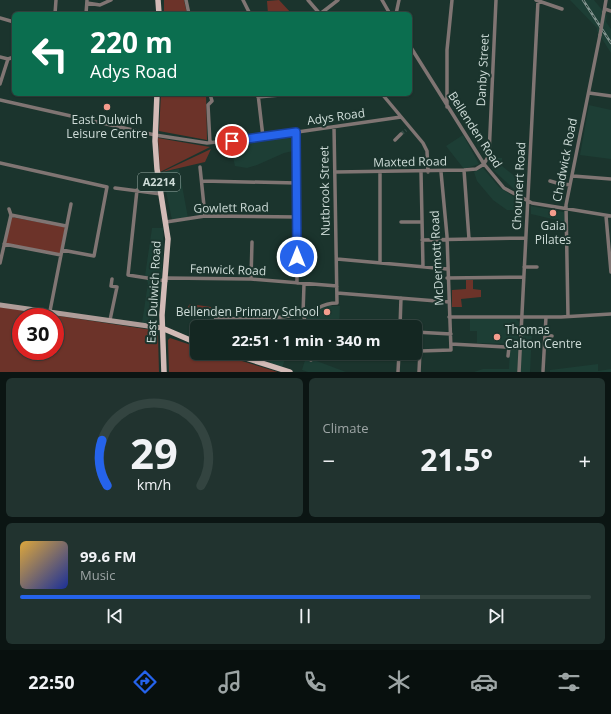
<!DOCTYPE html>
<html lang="en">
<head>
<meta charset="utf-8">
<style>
	:root { --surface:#142722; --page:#21332f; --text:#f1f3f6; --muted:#9da5a5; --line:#334440; --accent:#2563eb }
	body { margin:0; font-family:"Open Sans",sans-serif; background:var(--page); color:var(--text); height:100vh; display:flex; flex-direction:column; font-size:15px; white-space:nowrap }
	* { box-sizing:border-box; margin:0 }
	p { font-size:13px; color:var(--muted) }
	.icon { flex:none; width:22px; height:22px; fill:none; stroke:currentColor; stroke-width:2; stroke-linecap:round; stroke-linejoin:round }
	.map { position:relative; height:372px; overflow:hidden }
	.drawer { display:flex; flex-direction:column; gap:6px; padding:6px; background:#0b1513; flex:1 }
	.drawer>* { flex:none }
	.top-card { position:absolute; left:12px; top:12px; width:400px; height:84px; border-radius:6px; box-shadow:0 1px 3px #0004,0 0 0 1px var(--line); background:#0b6e4f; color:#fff; overflow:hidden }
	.speed { position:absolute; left:12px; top:308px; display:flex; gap:8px; font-size:20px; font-weight:700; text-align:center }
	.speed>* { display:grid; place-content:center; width:52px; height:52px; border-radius:50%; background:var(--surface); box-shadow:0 1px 3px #0004,0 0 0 1px var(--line); line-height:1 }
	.speed .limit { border:6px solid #d22; background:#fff; color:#111 }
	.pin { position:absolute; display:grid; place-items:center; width:34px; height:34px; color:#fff; margin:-17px; border:2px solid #fff; border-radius:50%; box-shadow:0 1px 4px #0007 }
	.me { position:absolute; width:44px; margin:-22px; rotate:0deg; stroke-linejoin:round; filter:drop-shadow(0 0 3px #0008) }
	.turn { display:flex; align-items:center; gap:14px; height:84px; padding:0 12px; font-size:18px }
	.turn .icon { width:52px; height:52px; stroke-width:2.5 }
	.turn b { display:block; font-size:28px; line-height:34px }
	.big { font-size:30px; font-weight:700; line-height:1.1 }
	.drawer .widget { flex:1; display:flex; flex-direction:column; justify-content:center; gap:6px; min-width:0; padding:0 14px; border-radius:6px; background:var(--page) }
	.drawer .dial { align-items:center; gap:0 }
	.dial svg { height:104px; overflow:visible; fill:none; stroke:var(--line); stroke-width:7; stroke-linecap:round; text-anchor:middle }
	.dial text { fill:var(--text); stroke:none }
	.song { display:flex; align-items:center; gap:12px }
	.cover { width:48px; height:48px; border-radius:6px; background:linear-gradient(135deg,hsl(40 70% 55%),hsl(230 70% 35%)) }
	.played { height:4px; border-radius:2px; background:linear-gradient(90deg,var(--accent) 70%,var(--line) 70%) }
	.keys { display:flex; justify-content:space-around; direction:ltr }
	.heat { display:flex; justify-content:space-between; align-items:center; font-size:22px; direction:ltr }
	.drawer .tiles { flex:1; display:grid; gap:6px; grid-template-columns:1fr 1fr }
	.widget:last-child { grid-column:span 2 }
	.trip { position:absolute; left:190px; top:320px; width:232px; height:40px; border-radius:6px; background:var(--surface); box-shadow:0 1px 3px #0004,0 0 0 1px var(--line); font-weight:700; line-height:40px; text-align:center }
	.dock { display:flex; height:64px; justify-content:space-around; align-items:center; background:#08100e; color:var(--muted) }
	.dock .icon { width:28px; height:28px }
	.dock .current { color:var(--accent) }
	.dock b { font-size:18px; color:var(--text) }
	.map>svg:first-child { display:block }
	.built { fill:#1d3e35 }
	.green { fill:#6c3329; fill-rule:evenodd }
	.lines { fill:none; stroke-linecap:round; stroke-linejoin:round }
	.street-tunnel { stroke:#364d47; stroke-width:3.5; stroke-dasharray:3.5 2; stroke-linecap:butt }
	.street { stroke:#807573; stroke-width:3.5 }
	.secondary { stroke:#af9d99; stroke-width:5 }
	.primary { stroke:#d3bbb7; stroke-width:5.5 }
	.rail-casing { stroke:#82948f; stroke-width:2.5 }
	.rail { stroke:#1b342d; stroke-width:1; stroke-dasharray:3; stroke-linecap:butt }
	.street-bridge { stroke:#807573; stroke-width:3.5 }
	.route-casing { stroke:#184099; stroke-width:10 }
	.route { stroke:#2563eb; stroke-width:7 }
	.poi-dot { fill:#f49d8d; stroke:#1b342d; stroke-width:1.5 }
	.labels { text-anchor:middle; stroke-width:4; stroke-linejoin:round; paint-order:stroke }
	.shield { fill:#1b342d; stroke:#98aaa5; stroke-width:1 }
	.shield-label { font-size:11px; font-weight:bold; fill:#cedcd8 }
	.street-label { font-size:12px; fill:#cedcd8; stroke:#1b342d }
	.poi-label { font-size:12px; fill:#cedcd8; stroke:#1b342d }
</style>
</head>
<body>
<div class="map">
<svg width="611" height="372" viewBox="0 0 611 372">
	<rect width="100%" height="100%" fill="#1b342d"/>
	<!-- built -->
	<path class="built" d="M570,0H594L607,16L606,22L611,29V53L597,31V28Z
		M589,105L611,110V159L580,155Z
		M463,135L479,164L464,169L446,146Z
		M293,136V151L284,153L257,165L247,168L235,166L230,144Z
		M491,158H502V166L523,183V194L515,190L492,169Z
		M483,168L499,187L523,203V210H507L493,200L477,181L474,172Z
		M179,169L188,218L172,220L162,172Z
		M531,206L564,212L565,222L531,214Z
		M152,228H163V242L161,297L151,324L142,323L148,283L145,276Z
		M322,306H340L339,327H310L306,317Z
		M470,319H516L519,322L518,344L477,343V331H470Z
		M523,332H532L530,372H474L483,369H509L510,349L522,350Z
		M272,353H287L282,368L269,364Z
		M306,357L346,372H308L302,370Z
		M598,364V371L611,369V372H550V370Z"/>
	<!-- green -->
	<path class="green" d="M164,0H184L187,14H164Z
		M279,0L292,14H268L267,1Z
		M161,94H206L207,140L159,131Z
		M158,138L210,147L160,172Z
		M211,149L205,162L162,172Z
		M11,217L65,227L60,254L5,243Z
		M466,280H473V289L481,290V297L461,299L462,307H452V290L466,289Z
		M190,304L211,307L209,316L190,312L187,308Z
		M0,307L152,330L158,335L159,372H0ZM21,317H55V351H21Z
		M170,338L197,347V353H215L278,372H169L168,340Z"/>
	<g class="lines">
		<!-- street-tunnel -->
		<path class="street-tunnel" d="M401,134L406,130"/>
		<!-- street -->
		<path class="street" d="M186,0L189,14
			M243,0L250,14
			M308,0L320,14
			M382,0L390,14
			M536,0L562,9
			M87,3L100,5L111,0
			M605,9L611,11
			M604,12L606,0
			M55,14L56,0
			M86,14L87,0
			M320,14L338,0
			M396,14L399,0
			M0,18L14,22
			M410,46L484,164L504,188L532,203L611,216
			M0,57L8,59
			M0,84L8,59L14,57
			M589,93L611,96
			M210,94L212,101L208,105L210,143
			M258,94L263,137
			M382,94L423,143L427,151L428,172
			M258,97L291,94
			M0,100L155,135L207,143L263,137L401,117
			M447,107V50L452,0
			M296,133L297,283
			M395,140L401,134
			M0,163L107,187L94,256L62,250
			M484,164L489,155L496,0
			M200,167L205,216
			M464,170L469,239
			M335,172L464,170L476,169L484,164
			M421,172L423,267
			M380,173V263
			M573,176L611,179
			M202,181L297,183
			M550,181L557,183
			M564,184L570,185
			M115,188L161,194
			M137,190L128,275L166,281
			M11,215L66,226
			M606,216L611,272
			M166,222L205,216L297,217
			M401,222H422
			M422,240L526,238
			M4,244L61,255
			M337,259L447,269
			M0,263L11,215L9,209
			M524,267H537
			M166,278L251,279L337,286
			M447,278L524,277
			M251,279L252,242
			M304,284L303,314L307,327
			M337,293L449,302
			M50,311L71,204
			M568,316L566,205L600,35
			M449,317H561L611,314
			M110,320L117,287L111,286L112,279
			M342,326L356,327
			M214,327L216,317C242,321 279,319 305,313C318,311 320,303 337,303L334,127
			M400,327L401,298
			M415,332L451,334
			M545,335L552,336
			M451,344L521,348
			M310,353L311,360
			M508,356L509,347
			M543,371L546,317
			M398,372L399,353
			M419,372L420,351L451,350L447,236L441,172
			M519,372L538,1"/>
		<!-- secondary -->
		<path class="secondary" d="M0,305L162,328"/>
		<!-- primary -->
		<path class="primary" d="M158,0L159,14
			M157,94L155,141L157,169L168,239L162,315L164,372
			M162,328L197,343
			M230,353L290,372"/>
		<defs>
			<path id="rail" d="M583,0L611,43"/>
		</defs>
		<!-- rail casing -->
		<use href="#rail" class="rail-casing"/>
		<!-- rail -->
		<use href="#rail" class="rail"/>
		<!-- street-bridge -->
		<path class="street-bridge" d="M600,35L604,12"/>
	</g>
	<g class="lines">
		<defs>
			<path id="route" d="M232,141L296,132L297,257"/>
		</defs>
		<!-- route casing -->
		<use href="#route" class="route-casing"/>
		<!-- route -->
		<use href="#route" class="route"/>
	</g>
	<!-- markers -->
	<g class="poi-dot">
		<circle cx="107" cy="107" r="4"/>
		<circle cx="553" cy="213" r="4"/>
		<circle cx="327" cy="312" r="4"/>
		<circle cx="497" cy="337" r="4"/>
	</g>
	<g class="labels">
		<!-- shield labels -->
		<rect class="shield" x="138" y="173" width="42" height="18" rx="3"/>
		<g class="shield-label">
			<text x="159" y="186">A2214</text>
		</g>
		<!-- street labels -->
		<g class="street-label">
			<text transform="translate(483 70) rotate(-87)" y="4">Danby Street</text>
			<text transform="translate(336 117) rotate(-8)" y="4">Adys Road</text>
			<text transform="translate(475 130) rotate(57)" y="4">Bellenden Road</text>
			<text transform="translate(565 160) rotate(-79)" y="4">Chadwick Road</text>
			<text transform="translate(410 162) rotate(-1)" y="4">Maxted Road</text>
			<text transform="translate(519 186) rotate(-87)" y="4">Choumert Road</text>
			<text transform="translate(325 191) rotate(-91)" y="4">Nutbrook Street</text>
			<text transform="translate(231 208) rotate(-1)" y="4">Gowlett Road</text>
			<text transform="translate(437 258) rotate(-93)" y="4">McDermott Road</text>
			<text transform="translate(228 270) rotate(2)" y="4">Fenwick Road</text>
			<text transform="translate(154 292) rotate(-87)" y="4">East Dulwich Road</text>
		</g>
		<!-- poi labels -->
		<g class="poi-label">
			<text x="107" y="124">East Dulwich<tspan x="107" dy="14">Leisure Centre</tspan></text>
			<text x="553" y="230">Gaia<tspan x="553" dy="14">Pilates</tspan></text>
			<text x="319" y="316" text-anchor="end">Bellenden Primary School</text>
			<text x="505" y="334" text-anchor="start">Thomas<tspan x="505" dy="14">Calton Centre</tspan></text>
		</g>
	</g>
</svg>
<div class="speed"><div class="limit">30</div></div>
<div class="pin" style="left:232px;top:141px;background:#d93025"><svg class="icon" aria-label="arrive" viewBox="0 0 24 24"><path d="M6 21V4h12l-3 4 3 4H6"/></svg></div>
<svg class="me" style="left:297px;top:257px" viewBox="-20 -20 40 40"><circle r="17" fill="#2563eb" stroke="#fff" stroke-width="3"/><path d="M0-11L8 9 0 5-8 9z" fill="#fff"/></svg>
<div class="trip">22:51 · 1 min · 340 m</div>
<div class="top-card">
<div class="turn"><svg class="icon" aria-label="left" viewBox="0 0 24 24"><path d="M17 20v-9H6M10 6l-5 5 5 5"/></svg><div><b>220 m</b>Adys Road</div></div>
</div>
</div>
<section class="drawer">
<div class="tiles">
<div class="widget dial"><svg viewBox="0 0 100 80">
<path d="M14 69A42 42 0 1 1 86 69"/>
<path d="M14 69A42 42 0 0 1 10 34" stroke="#2563eb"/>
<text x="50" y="56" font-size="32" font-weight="700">29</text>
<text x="50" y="72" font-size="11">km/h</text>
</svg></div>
<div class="widget"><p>Climate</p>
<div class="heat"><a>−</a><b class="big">21.5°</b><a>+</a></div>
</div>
<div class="widget">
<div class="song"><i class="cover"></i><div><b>99.6 FM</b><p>Music</p></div></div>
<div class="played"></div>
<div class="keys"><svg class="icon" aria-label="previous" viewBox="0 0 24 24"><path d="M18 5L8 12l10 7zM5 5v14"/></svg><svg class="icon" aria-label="pause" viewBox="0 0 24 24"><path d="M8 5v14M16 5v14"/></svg><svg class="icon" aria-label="next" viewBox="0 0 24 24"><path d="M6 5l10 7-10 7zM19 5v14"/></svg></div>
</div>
</div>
</section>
<nav class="dock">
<b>22:50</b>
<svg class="icon current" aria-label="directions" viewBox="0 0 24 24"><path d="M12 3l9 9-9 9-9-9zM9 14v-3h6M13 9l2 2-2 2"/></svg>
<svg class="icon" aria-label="music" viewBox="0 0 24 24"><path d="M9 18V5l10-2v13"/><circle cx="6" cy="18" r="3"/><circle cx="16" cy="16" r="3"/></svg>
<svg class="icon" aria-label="phone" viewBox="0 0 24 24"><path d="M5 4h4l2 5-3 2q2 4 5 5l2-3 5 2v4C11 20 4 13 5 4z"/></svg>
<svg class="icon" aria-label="climate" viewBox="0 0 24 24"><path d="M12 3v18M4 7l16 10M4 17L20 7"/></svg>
<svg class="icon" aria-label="car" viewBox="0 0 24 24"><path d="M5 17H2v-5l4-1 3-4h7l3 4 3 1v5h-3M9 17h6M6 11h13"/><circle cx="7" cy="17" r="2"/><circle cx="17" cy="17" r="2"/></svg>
<svg class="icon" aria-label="filters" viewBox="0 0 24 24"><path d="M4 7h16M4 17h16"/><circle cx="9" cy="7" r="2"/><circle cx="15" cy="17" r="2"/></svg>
</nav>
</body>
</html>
